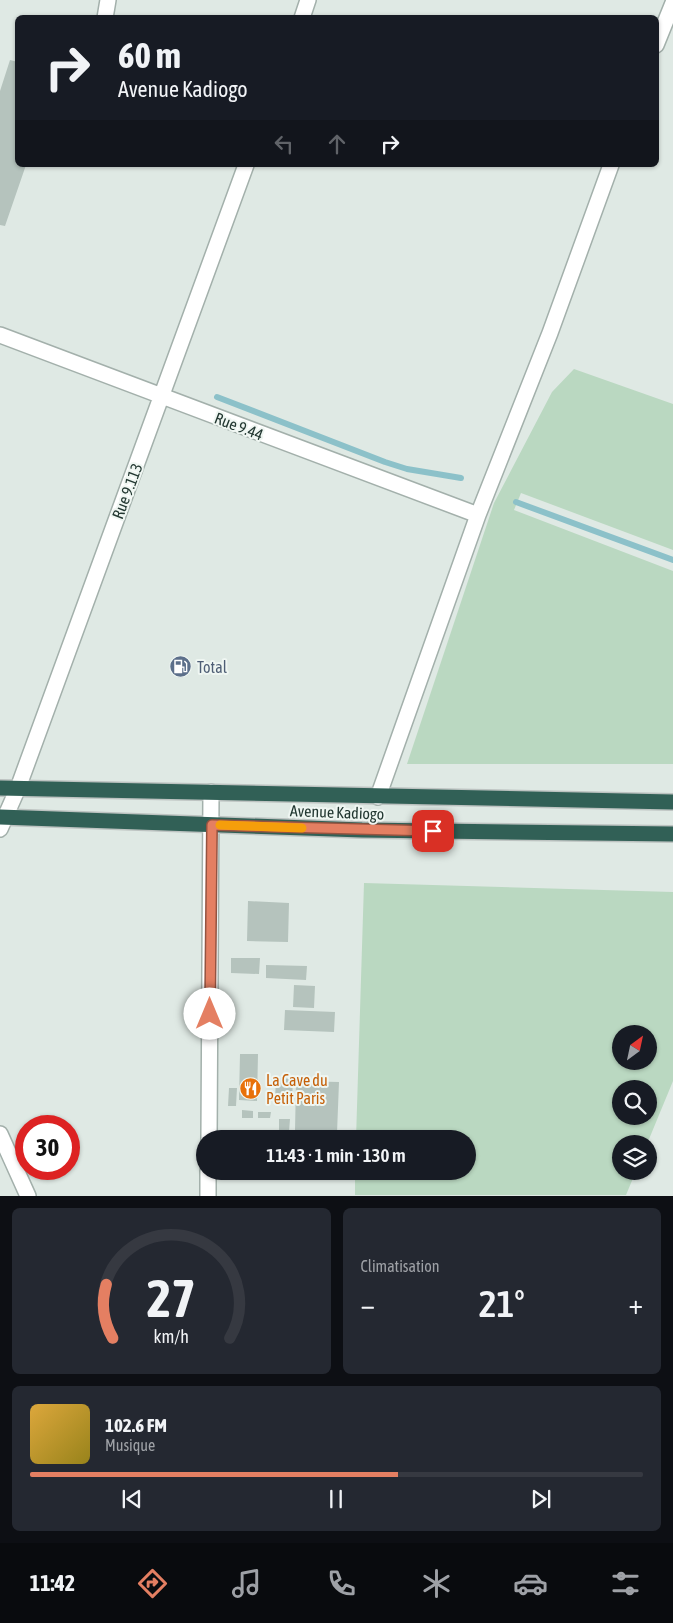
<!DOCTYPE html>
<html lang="fr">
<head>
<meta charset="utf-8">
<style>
	:root { --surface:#171b24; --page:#242831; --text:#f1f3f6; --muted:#9ea1a6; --line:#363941; --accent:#e47f62 }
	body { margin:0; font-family:"Asap Condensed",sans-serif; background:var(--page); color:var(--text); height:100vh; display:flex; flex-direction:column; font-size:19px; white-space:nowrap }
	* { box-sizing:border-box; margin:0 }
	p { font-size:16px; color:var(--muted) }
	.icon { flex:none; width:28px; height:28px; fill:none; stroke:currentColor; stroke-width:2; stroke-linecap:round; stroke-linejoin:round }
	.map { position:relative; height:1196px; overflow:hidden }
	.sheet { display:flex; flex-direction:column; gap:12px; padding:12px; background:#0d0f14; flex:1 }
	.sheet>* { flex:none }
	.hud { position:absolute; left:15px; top:15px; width:644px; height:152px; border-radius:8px; box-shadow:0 1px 4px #0004; background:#171b24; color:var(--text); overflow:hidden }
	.needle { width:32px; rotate:33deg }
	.controls { position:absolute; left:612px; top:1025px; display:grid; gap:10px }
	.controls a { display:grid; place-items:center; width:45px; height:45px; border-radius:50%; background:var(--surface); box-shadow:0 1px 4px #0004; font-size:25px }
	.speed { position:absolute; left:15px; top:1115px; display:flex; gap:10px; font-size:25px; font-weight:700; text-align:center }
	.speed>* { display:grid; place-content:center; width:65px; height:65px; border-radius:50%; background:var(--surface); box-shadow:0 1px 4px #0004; line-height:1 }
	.speed .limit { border:8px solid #d22; background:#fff; color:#111 }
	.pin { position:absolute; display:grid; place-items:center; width:42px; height:42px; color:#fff; margin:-21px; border-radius:10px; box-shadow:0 2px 8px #0006 }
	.me { position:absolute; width:55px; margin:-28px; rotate:0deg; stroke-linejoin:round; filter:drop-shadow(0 0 4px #0008) }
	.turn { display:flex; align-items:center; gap:18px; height:105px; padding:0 20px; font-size:22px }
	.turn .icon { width:65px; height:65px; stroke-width:2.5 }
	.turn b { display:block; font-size:35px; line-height:42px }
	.lanes { display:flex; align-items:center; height:48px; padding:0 20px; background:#0003; justify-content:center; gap:25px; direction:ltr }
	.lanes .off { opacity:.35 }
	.big { font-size:38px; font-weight:600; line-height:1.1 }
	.sheet .card { flex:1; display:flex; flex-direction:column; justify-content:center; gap:8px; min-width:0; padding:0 18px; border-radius:8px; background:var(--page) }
	.sheet .dial { align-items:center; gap:0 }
	.dial svg { height:130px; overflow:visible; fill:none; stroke:var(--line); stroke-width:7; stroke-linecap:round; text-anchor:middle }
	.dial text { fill:var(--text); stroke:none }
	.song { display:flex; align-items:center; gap:15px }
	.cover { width:60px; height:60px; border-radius:8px; background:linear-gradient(135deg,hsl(40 70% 55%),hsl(50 70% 35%)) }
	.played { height:5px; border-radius:2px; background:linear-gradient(90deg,var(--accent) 60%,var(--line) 60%) }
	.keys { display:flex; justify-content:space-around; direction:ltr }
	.heat { display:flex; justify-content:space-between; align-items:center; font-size:28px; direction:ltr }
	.sheet .tiles { flex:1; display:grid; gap:12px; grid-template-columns:1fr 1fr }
	.card:last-child { grid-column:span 2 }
	.trip { position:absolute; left:196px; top:1130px; width:280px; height:50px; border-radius:25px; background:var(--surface); box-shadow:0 1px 4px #0004; font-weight:600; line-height:50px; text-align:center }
	.menu { display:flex; height:80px; justify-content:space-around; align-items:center; background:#090b0e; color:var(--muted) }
	.menu .icon { width:35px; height:35px }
	.menu .selected { color:var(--accent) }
	.menu b { font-size:22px; color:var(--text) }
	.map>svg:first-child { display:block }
	.green { fill:#bad8c1; fill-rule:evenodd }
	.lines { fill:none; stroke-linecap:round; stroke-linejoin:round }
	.stream { stroke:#8cc1c9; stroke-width:6 }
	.building { fill:#b5c3bd }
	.minor-casing { stroke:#a3b0ab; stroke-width:18 }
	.highway-casing { stroke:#bdc3c1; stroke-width:18 }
	.minor { stroke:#fff; stroke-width:15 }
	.highway { stroke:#316056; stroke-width:15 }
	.route-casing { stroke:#945340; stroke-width:12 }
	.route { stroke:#e47f62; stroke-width:9 }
	.slow { stroke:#f59e0b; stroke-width:9 }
	.labels { text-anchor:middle; stroke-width:4; stroke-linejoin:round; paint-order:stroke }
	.street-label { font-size:16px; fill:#223731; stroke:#eff6f2 }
	.service-label { font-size:16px; fill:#4e5e75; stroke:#eff6f2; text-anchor:start }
	.food-label { font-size:16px; fill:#c56008; stroke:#eff6f2; text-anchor:start }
</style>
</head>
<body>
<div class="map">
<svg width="673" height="1196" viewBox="0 0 673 1196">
	<rect width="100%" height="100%" fill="#dfe9e4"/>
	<!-- green -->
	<path class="green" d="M574,369L673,404V550L521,493L514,510L673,571V764H407L494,503L552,392Z
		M364,883L673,892V1081L647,1144H621V1171H636L626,1195H355V1171H468V1139H356ZM621,1034H649V1061H621ZM621,1089H649V1116H621Z"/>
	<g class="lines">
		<!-- stream -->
		<path class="stream" d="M217,397L385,462L407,469L461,478
			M516,502L673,560"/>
	</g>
	<!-- building -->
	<path class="building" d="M10,60L18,62V165H26L5,226L0,225V91Z
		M248,901L289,903L288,942L247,941Z
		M231,958H260L259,974L231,973Z
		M266,965L307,966L306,980L266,978Z
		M294,985L315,986L314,1008L293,1007Z
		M285,1010L335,1012L334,1032L284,1030Z
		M240,1054H258L257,1101L239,1100Z
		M276,1078L293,1079L292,1101L275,1100Z
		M296,1081L339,1082L337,1133L295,1131Z
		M229,1088H237L236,1106H228Z
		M242,1110L253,1111V1118H242Z
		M258,1112H271L270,1118H258Z
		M279,1119H290L289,1132H279Z"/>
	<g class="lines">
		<defs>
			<path id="minor" d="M105,18L108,0
				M302,18L308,0
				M656,45L673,3
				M0,335L478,515
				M378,797L478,515L550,333L611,165
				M0,829L18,788L246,165
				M0,1134L28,1196
				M209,1139L211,792
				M208,1196V1171"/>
			<path id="highway" d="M0,788L673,802
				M0,817L362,830L673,834"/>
		</defs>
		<!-- minor casing -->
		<use href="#minor" class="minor-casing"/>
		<!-- highway casing -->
		<use href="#highway" class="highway-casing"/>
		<!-- minor -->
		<use href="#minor" class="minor"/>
		<!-- highway -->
		<use href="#highway" class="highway"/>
	</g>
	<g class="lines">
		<defs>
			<path id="route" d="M210,1014L212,825L433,831"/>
		</defs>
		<!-- route casing -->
		<use href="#route" class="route-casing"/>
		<!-- route -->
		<use href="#route" class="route"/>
		<!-- slow -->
		<path class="slow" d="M220,825L302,828"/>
	</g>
	<!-- icons -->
	<defs>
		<symbol id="fuel-disc" viewBox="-11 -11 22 22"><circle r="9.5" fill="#5c6f8a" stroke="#eff6f2"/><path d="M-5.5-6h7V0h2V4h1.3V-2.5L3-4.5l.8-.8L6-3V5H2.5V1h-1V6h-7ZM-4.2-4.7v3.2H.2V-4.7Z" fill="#fff"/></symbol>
		<symbol id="restaurant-disc" viewBox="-11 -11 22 22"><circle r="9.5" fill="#e8710a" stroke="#eff6f2"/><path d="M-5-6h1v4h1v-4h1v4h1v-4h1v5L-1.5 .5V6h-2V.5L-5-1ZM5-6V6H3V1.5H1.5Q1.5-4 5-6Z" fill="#fff"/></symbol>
	</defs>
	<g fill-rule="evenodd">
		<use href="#fuel-disc" x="168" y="654" width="25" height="25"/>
		<use href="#restaurant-disc" x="238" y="1076" width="25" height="25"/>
	</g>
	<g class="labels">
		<!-- street labels -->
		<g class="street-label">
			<text transform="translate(239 426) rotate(21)" y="6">Rue 9.44</text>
			<text transform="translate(127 491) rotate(-69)" y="6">Rue 9.113</text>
			<text transform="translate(337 812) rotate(2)" y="6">Avenue Kadiogo</text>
		</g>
		<!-- service labels -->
		<g class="service-label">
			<text x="197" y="673">Total</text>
		</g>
		<!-- food labels -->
		<g class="food-label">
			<text x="266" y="1086">La Cave du<tspan x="266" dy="18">Petit Paris</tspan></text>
		</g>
	</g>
</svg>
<div class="controls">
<a><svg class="needle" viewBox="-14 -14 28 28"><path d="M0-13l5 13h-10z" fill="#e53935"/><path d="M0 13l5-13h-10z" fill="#9ea1a6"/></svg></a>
<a><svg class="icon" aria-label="search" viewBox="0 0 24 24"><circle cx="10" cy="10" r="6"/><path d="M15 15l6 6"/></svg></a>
<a><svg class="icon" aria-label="layers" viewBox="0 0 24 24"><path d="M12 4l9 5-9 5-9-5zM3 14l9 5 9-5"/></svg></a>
</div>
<div class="speed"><div class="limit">30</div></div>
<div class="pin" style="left:433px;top:831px;background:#d93025"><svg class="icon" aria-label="arrive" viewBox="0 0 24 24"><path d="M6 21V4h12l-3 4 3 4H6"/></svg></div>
<svg class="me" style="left:210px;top:1014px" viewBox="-20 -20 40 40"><circle r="19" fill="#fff"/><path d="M0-13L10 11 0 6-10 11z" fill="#e47f62"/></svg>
<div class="trip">11:43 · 1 min · 130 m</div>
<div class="hud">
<div class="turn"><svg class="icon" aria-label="right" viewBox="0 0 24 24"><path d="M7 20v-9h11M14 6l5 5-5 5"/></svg><div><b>60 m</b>Avenue Kadiogo</div></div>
<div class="lanes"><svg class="icon off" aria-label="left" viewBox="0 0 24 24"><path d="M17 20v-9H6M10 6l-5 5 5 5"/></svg><svg class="icon off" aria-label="ahead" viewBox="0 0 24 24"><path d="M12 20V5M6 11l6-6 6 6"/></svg><svg class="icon" aria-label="right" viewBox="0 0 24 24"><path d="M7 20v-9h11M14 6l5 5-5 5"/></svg></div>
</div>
</div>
<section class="sheet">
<div class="tiles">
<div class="card dial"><svg viewBox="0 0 100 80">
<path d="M14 69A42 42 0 1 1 86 69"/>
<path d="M14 69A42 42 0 0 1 10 36" stroke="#e47f62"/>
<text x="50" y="56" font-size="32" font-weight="700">27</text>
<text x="50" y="72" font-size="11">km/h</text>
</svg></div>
<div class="card"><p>Climatisation</p>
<div class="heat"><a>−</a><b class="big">21°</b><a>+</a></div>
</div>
<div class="card">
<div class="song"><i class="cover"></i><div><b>102.6 FM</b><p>Musique</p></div></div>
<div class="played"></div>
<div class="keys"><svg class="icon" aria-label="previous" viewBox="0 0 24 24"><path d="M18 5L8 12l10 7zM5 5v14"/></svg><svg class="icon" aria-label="pause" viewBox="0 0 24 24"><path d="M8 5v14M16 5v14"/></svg><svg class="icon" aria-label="next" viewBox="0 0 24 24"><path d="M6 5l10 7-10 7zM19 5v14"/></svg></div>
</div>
</div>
</section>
<nav class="menu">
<b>11:42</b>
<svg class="icon selected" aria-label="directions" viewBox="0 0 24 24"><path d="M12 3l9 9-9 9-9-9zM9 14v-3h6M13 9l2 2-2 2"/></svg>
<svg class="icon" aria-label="music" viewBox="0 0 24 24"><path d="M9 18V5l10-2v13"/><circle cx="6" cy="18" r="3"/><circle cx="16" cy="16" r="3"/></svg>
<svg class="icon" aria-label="phone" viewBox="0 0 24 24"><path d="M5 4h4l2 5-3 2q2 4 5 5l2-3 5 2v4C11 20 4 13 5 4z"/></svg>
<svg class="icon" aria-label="climate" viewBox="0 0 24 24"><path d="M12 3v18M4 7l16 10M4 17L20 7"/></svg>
<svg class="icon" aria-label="car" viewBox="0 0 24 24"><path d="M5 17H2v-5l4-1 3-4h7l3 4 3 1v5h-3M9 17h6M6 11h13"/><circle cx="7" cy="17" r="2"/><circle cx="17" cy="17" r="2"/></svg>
<svg class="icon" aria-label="filters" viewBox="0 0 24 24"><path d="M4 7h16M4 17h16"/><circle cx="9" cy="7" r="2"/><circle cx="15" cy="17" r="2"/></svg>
</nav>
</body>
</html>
